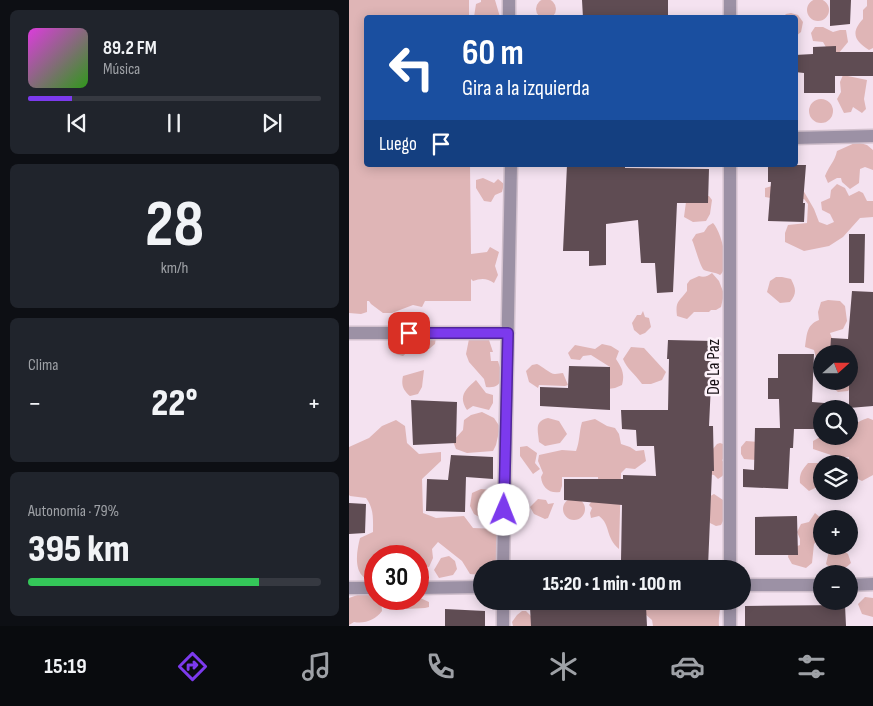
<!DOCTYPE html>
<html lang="es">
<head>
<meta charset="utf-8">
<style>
	:root { --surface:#171b24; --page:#20242c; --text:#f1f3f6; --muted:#9ea1a6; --line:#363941; --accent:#7c3aed }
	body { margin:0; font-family:"Sofia Sans Condensed",sans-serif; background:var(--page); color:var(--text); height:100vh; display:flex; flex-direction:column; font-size:19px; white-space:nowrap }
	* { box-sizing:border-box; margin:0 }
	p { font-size:16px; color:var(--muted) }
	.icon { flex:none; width:28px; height:28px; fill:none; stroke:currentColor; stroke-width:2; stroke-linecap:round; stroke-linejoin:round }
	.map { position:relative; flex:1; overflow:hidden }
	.panel { display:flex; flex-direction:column; gap:10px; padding:10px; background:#0d0f14; width:349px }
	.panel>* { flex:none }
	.top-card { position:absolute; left:15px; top:15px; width:434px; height:152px; border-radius:5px; box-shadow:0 2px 12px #0003; background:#1a4fa0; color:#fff; overflow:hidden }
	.needle { width:32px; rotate:69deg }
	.tools { position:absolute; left:464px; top:345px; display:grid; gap:10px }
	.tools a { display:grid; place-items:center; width:45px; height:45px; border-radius:50%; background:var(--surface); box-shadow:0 2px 12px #0003; font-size:25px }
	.speed { position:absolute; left:15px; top:545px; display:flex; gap:10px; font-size:25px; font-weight:700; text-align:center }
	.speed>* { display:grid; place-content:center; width:65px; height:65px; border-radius:50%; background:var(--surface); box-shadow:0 2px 12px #0003; line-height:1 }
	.speed .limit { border:8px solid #d22; background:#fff; color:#111 }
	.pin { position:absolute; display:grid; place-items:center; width:42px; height:42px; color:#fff; margin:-21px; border-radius:10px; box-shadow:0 2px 8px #0006 }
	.me { position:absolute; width:55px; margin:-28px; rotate:1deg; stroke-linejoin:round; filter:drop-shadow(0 0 4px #0008) }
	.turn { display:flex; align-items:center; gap:18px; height:105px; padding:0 15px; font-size:22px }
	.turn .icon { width:65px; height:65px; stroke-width:2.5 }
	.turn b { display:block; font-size:35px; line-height:42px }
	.then { display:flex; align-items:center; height:48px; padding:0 15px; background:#0003; gap:10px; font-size:19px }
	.big { font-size:38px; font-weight:800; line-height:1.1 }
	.panel .widget { flex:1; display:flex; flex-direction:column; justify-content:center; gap:8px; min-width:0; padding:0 18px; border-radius:8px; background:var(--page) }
	.panel .dial { align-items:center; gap:0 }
	.dial b { font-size:65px; line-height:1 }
	.song { display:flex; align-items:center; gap:15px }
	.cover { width:60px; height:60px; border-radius:8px; background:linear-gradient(135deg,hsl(300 70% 55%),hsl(110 70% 35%)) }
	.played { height:5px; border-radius:2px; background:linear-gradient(90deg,var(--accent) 15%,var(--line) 15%) }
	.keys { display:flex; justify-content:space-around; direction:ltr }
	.heat { display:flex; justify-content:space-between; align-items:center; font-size:28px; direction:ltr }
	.charge { height:8px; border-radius:4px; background:linear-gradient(90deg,#34c759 79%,var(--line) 0) }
	.trip { position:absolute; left:124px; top:560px; width:278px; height:50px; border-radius:25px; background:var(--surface); box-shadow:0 2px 12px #0003; font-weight:800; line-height:50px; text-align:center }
	.dock { display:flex; height:80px; justify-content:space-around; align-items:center; background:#090b0e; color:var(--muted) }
	.dock .icon { width:35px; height:35px }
	.dock .selected { color:var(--accent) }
	.dock b { font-size:22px; color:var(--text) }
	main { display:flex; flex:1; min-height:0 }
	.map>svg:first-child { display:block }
	.green { fill:#dfb5b6 }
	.building { fill:#5f4c53 }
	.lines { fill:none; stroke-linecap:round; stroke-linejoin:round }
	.minor-casing { stroke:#d1c0cd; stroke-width:15 }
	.minor { stroke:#9c91a5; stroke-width:12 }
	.route-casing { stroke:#51269a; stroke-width:12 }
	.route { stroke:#7c3aed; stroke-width:9 }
	.labels { text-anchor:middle; stroke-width:5; stroke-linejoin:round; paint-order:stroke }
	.street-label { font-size:18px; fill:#171015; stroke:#fdf2fa }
</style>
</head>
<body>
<main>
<section class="panel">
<div class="widget">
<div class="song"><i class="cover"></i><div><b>89.2 FM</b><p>Música</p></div></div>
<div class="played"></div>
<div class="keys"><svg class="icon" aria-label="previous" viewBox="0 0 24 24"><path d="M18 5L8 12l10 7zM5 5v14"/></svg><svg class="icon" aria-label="pause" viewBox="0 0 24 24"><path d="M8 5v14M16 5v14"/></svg><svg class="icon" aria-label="next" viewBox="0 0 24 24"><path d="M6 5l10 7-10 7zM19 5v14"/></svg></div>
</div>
<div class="widget dial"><b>28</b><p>km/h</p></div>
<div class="widget"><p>Clima</p>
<div class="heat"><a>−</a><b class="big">22°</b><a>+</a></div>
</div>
<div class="widget"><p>Autonomía · 79%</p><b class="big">395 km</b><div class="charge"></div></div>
</section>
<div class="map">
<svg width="525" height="626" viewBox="0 0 525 626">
	<rect width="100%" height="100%" fill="#f4e2f0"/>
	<!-- green -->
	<path class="green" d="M458 10a11 11 0 1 1 22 0a11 11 0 1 1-22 0Z
		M187 9a10 10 0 1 1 20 0a10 10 0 1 1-20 0Z
		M0,0H120V17L18,18V165H121L122,254L138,252L141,247L150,252L146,266L149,275L145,283C138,278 132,278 124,281L122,279V301H76L73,307L64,305L43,313H34L22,304L20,301H18V312L12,314L0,313Z
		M132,0H146L151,17H125L127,4L132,2Z
		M518,0H525L524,48L520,50C506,41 501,33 514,19V10L518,6Z
		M442,13L449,15L454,22L452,32L447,36L446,18L434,17L437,14Z
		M466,27H474L484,32L491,30H497L499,42L489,54H481L474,42L464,41L462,33Z
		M494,75L518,80L515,99L517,109L513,113L504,107L502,112L495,113L488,99L492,92L491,82Z
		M460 111a12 12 0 1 1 24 0a12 12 0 1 1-24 0Z
		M508,142L518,145L524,150V170L516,167L511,169L510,183L501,189L493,182L492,178H488L479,183L476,176C480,166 486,161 488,151Z
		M134,178L145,183L149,179L155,184L153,192L146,195L142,202L135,201L127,188V180Z
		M488,184L496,188L500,196L510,191L514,193L518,201H524V217L511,218L494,237L480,246L455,251L436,242V233L439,225L458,223L459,204L455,199L433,200L416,197V188L423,186L454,190L465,209L470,222L478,225L485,222L481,214L473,210L472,202L481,198L482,190Z
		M345,196H360L363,200L361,214L357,221L344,222L335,217L337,202Z
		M364,223C372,231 382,267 371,275C366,272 360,272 355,270C351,267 346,246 343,240L347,234L355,232L359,226Z
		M363,273L370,281L375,294L372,307L367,310H362L360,312H345L338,319L328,316C326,301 330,302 338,291V284L341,280L350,276C355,278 359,276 363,273Z
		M427,277H433L442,279C447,289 448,293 441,302L431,303L418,292L421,281Z
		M479,300L491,301L496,306L498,321L494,329L481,333L487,349L485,354H472V365H469L465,350L456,347C458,335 457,325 470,320L469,312L472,302Z
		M294,311L296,317L300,318L302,327L296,333L291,335L285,330L283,323L288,315H292Z
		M65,334L87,337L86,344L80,349L65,346L54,356L47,354L43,347L46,340L53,342Z
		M139,337L144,352H141L142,361H149L154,377C150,386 146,388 137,387L135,379L120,362L117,354L120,339Z
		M253,344L262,346L270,351L267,359C273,368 276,374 273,385L266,388L259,389L261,367L242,355L234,356L231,360L222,359L219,353L226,345L246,349Z
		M282,347L295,348L317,372L313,380L302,384H293C286,374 278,369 274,359Z
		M188,364C193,366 201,374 206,374C209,374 211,373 214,373L219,385L216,386L190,385L189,388L180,382L177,371L183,365Z
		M75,370L73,387L69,394L61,396C54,390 52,385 54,376Z
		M127,380L137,393L144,395V403L140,410L124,406L118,410C109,396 116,390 127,380Z
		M476,381H500L504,385L499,391L489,392Z
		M133,412L145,418L151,427L147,445L144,451L118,453L107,449L104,441L114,430L115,420L122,415Z
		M199,418L210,421L218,434L211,443L196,446L190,442C189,430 185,421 199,418Z
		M519,418L524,420V475L513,481C503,477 499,467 500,457L491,458L464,449V441L473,436H500C500,426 509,421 519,418Z
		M246,419L258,426L266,428L270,434L272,444L281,447L287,451L295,450L297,461L286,469L277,468L272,473L270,549C256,537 262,525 250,516L242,518L241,513L243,508L240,505L249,492V477H213V486L211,492C200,494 193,487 192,477L194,473L189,461L190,455L213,450L227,451C231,441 230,432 233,422Z
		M47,420L56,426L58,443L70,454L92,452V461L73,479L74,513L87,518L115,516L124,528L149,529L147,565L143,569H132V575L121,574L113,561L89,542L83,549L84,558L80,567L69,566V556H26V581C3,579 7,554 11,538L24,532C24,518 25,509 17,498L1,496L0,495V447L20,438L33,426Z
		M397,441L410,442L407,460L395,459L392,454V447Z
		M371,443L377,445L378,455L373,460C379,468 378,474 369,479L365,475L358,474V456L368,444Z
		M178,446L188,453L186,463L191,469L184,474L171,456V447Z
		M459,463H469L472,465V485L460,491L451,483C450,474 453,470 459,463Z
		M132,489L142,490L161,500L159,516L148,522H139L125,514L121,506L123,493Z
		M365,494L377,502L379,511L372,525L367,526L361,523L356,499Z
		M214 509a11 11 0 1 1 22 0a11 11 0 1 1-22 0Z
		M189,499L197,500L199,504L205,503L199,518L196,519L185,514L181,507Z
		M466,513L473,519L472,537L465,544L463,563L457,568L443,564L439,557L440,549L451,545V539L448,532L452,524L460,522Z
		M481,546H493L494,550L499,554L502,563C494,571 486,574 477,564Z
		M100,556L106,561L108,569L104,575L90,578L85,570L92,558Z
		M353,560H370L376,564L375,569H311L322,561Z
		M14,593L26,595V599L32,600L33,611C26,620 16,624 5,622L0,625V598Z
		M69,597L80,602V607L76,608L57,609L55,601L56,599H69Z
		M516,597L524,598V617L513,614L509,604Z
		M294,601H371C372,610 369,617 370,626H304L303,620L295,613Z
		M173,611H177L186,620V626H164L163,622L168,615Z"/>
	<!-- building -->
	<path class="building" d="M233,0H319V16L234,18Z
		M481,0H502L501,24L481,26Z
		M487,46V52H525V76H486V93H455V73L446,72V55L464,54V47Z
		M218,165H276V168L360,169L359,203H328L324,292L308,293L306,263H292L289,220L257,224V265L240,266V251H214Z
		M419,165H457L454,203H456L455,222L419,221L422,182H419Z
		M500,234H516L515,283H500Z
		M503,291L525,292V406L500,408V354H481L482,338L499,339Z
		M319,340L364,341L360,426H364L365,471H363L359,567L272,561L273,505L215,500V479H274V475L307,476L305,446H288L287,430L273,429L272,410H319L320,359H318Z
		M429,354H465L463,402L500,405V409H472V429H445L444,448H441L439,489L394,487V469L405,470L406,428H431L430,399H419V378H429Z
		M220,366L261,367V410L191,406V387L219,388Z
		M62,400L108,402L107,443L64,445Z
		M102,455L144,457V479L117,477L116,512L77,511L78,479L99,480Z
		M0,503L17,504L16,533L0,534Z
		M448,516L449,555H406V517Z
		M496,605L497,626H396V606Z
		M251,606V609L297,606L298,626H182L181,607Z
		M96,609L136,611V626H96Z"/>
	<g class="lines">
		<defs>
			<path id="minor" d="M160,0V18
				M381,0V18
				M446,138L525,136
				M0,333H159
				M154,569L162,165
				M381,569V165
				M392,585H472
				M500,585L525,584
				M0,588H26
				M69,588L132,587
				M154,626V601
				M381,626V601"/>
		</defs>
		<!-- minor casing -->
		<use href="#minor" class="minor-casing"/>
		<!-- minor -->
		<use href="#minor" class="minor"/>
	</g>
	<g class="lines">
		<defs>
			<path id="route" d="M60,333H159L155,510"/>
		</defs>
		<!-- route casing -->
		<use href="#route" class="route-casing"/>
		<!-- route -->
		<use href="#route" class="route"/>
	</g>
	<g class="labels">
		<!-- street labels -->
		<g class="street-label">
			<text transform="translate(364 367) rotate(-90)" y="6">De La Paz</text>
		</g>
	</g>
</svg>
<div class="tools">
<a><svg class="needle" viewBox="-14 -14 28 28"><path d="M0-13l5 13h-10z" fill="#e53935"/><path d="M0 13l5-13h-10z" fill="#9ea1a6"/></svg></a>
<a><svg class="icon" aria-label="search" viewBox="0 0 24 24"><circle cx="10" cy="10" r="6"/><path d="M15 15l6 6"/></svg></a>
<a><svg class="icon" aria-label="layers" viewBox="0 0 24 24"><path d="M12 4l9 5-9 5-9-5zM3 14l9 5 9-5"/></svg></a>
<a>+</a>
<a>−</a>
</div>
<div class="speed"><div class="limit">30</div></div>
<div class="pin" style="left:60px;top:333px;background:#d93025"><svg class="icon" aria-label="arrive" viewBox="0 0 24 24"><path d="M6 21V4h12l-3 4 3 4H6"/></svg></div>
<svg class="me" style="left:155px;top:510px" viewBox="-20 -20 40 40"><circle r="19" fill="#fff"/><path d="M0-13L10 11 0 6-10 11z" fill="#7c3aed"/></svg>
<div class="trip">15:20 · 1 min · 100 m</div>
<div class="top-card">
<div class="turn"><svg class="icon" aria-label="left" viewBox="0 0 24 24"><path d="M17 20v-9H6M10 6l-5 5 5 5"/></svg><div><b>60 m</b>Gira a la izquierda</div></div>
<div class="then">Luego<svg class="icon" aria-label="arrive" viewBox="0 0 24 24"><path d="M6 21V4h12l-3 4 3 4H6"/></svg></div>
</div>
</div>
</main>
<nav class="dock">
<b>15:19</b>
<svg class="icon selected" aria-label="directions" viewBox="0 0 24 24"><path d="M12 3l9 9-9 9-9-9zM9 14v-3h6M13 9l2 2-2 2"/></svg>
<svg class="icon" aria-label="music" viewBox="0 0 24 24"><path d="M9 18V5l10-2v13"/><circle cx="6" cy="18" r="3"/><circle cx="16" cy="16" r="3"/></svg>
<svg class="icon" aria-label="phone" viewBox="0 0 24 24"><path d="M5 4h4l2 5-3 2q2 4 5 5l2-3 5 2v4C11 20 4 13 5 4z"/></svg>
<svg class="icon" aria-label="climate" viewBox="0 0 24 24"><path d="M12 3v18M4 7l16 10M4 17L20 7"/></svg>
<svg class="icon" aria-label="car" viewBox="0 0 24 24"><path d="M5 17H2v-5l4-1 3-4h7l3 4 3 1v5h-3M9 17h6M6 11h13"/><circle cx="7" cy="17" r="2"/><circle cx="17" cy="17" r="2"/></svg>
<svg class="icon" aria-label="filters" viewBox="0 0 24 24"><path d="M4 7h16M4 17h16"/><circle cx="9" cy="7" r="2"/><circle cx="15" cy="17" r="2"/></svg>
</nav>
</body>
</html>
